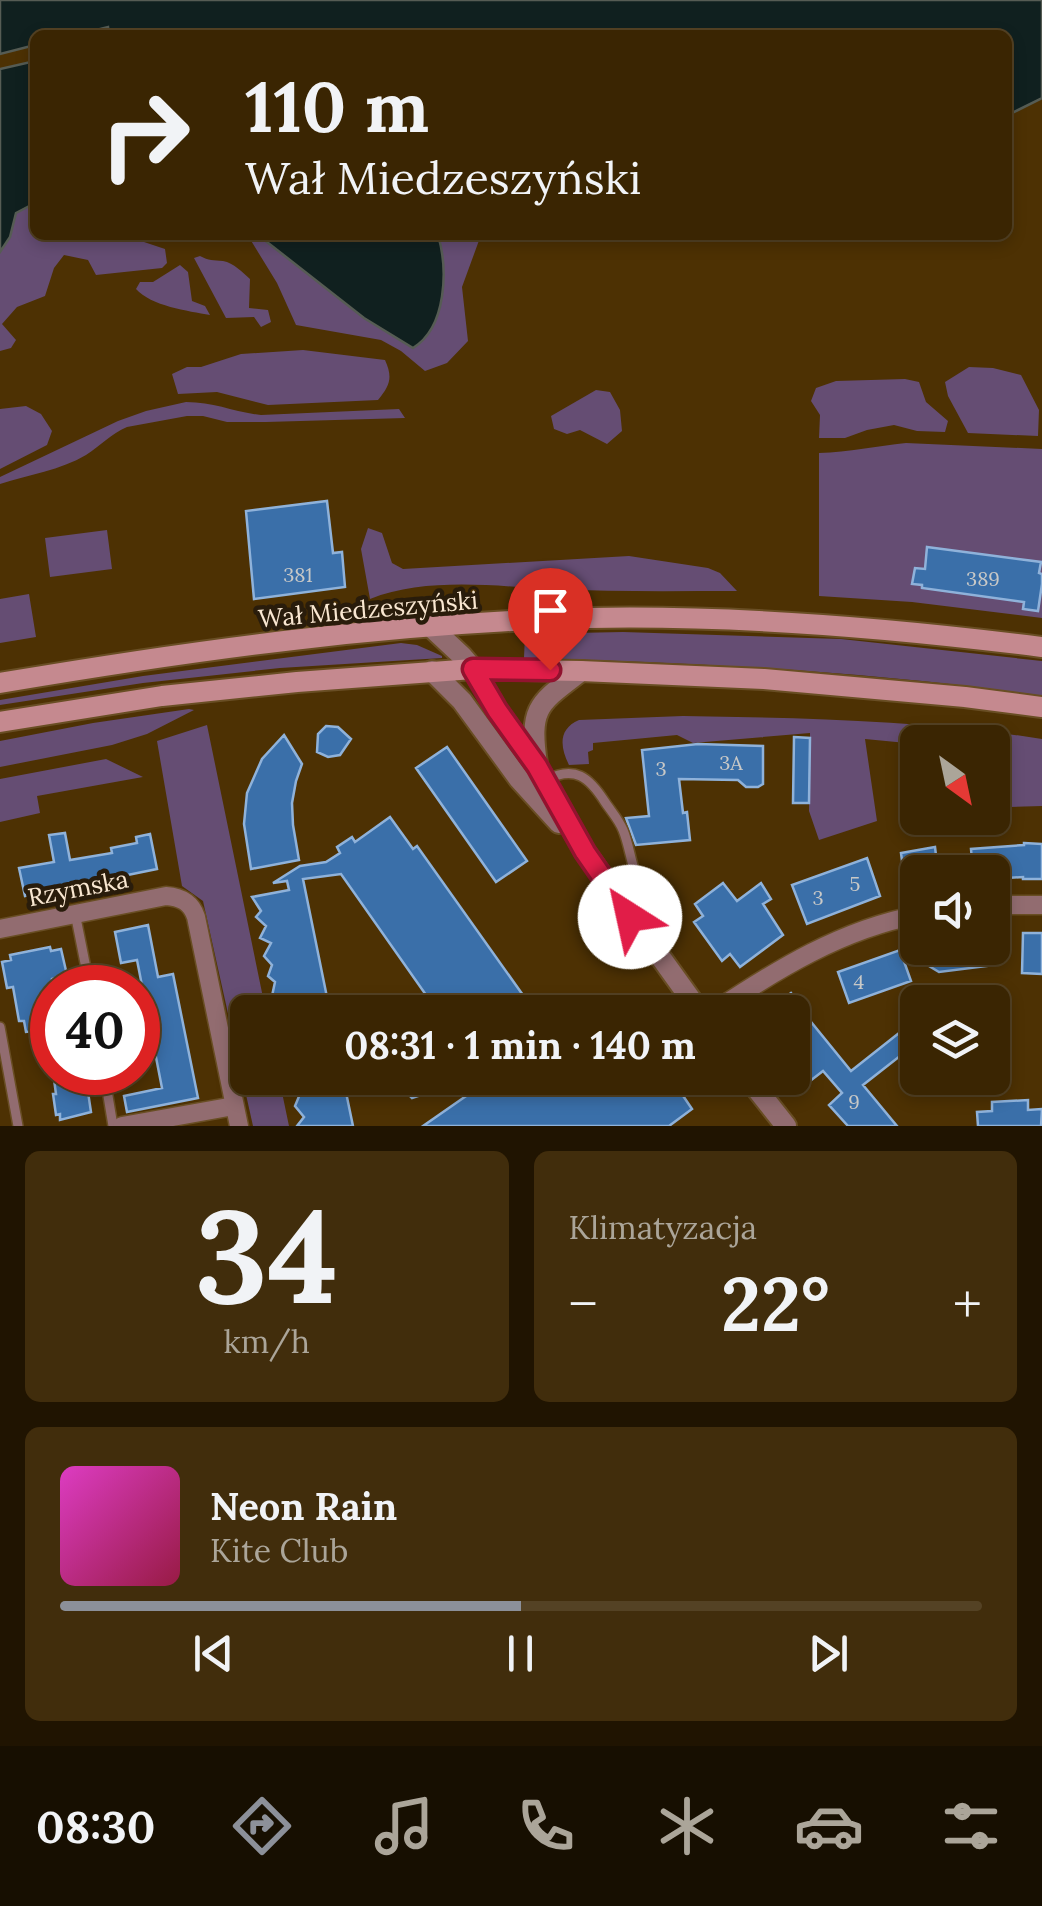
<!DOCTYPE html>
<html lang="pl">
<head>
<meta charset="utf-8">
<style>
	:root { --surface:#3a2502; --page:#412d0c; --text:#f1f3f6; --muted:#aba599; --line:#544224; --accent:#8c9099 }
	body { margin:0; font-family:Lora,serif; background:var(--page); color:var(--text); height:100vh; display:flex; flex-direction:column; font-size:38px; white-space:nowrap }
	* { box-sizing:border-box; margin:0 }
	p { font-size:32px; color:var(--muted) }
	.icon { flex:none; width:55px; height:55px; fill:none; stroke:currentColor; stroke-width:2; stroke-linecap:round; stroke-linejoin:round }
	.map { position:relative; height:1126px; overflow:hidden }
	.side { display:flex; flex-direction:column; gap:25px; padding:25px; background:#201401; flex:1 }
	.side>* { flex:none }
	.banner { position:absolute; left:30px; top:30px; width:982px; height:210px; border-radius:15px; box-shadow:0 5px 15px #0003,0 0 0 2px var(--line); background:#3a2502; color:var(--text); overflow:hidden }
	.needle { width:65px; rotate:147deg }
	.fabs { position:absolute; left:900px; top:725px; display:grid; gap:20px }
	.fabs a { display:grid; place-items:center; width:110px; height:110px; border-radius:15px; background:var(--surface); box-shadow:0 5px 15px #0003,0 0 0 2px var(--line); font-size:50px }
	.speed { position:absolute; left:30px; top:965px; display:flex; gap:20px; font-size:50px; font-weight:700; text-align:center }
	.speed>* { display:grid; place-content:center; width:130px; height:130px; border-radius:50%; background:var(--surface); box-shadow:0 5px 15px #0003,0 0 0 2px var(--line); line-height:1 }
	.speed .limit { border:15px solid #d22; background:#fff; color:#111 }
	.pin { position:absolute; display:grid; place-items:center; width:85px; height:85px; color:#fff; margin:-102px -42px; border-radius:50% 50% 50% 0; rotate:-45deg; box-shadow:0 0 10px #0007 }
	.pin .icon { rotate:45deg }
	.me { position:absolute; width:110px; margin:-55px; rotate:325deg; stroke-linejoin:round; filter:drop-shadow(0 0 8px #0008) }
	.turn { display:flex; align-items:center; gap:35px; height:210px; padding:0 50px; font-size:45px }
	.turn .icon { width:130px; height:130px; stroke-width:2.5 }
	.turn b { display:block; font-size:70px; line-height:85px }
	.big { font-size:75px; font-weight:700; line-height:1.1 }
	.side .tile { flex:1; display:flex; flex-direction:column; justify-content:center; gap:15px; min-width:0; padding:0 35px; border-radius:15px; background:var(--page) }
	.side .dial { align-items:center; gap:0 }
	.dial b { font-size:130px; line-height:1 }
	.song { display:flex; align-items:center; gap:30px }
	.cover { width:120px; height:120px; border-radius:15px; background:linear-gradient(135deg,hsl(310 70% 55%),hsl(340 70% 35%)) }
	.played { height:10px; border-radius:5px; background:linear-gradient(90deg,var(--accent) 50%,var(--line) 50%) }
	.keys { display:flex; justify-content:space-around; direction:ltr }
	.heat { display:flex; justify-content:space-between; align-items:center; font-size:55px; direction:ltr }
	.side .tiles { flex:1; display:grid; gap:25px; grid-template-columns:1fr 1fr }
	.tile:last-child { grid-column:span 2 }
	.trip { position:absolute; left:230px; top:995px; width:580px; height:100px; border-radius:15px; background:var(--surface); box-shadow:0 5px 15px #0003,0 0 0 2px var(--line); font-weight:700; line-height:100px; text-align:center }
	.menu { display:flex; height:160px; justify-content:space-around; align-items:center; background:#170f01; color:var(--muted) }
	.menu .icon { width:70px; height:70px }
	.menu .on { color:var(--accent) }
	.menu b { font-size:45px; color:var(--text) }
	.map>svg:first-child { display:block }
	.green { fill:#654d73 }
	.water { fill:#10201f; stroke:#565c54; stroke-width:2.5 }
	.building { fill:#3a6fa9; stroke:#8fb2da; stroke-width:2.5 }
	.lines { fill:none; stroke-linecap:round; stroke-linejoin:round }
	.service-casing { stroke:#694e24; stroke-width:12 }
	.minor-casing { stroke:#694e24; stroke-width:21 }
	.tertiary-casing { stroke:#694e24; stroke-width:24 }
	.secondary-casing { stroke:#694e24; stroke-width:24 }
	.service { stroke:#926c70; stroke-width:9 }
	.minor { stroke:#926c70; stroke-width:18 }
	.tertiary { stroke:#926c70; stroke-width:20 }
	.secondary { stroke:#c5898f; stroke-width:20 }
	.route-casing { stroke:#92132f; stroke-width:25 }
	.route { stroke:#e11d48; stroke-width:18 }
	.labels { text-anchor:middle; stroke-width:9; stroke-linejoin:round; paint-order:stroke }
	.number-label { font-size:20px; fill:#c9c9c7 }
	.street-label { font-size:25px; fill:#f9e7d1; stroke:#291c0b }
</style>
</head>
<body>
<div class="map">
<svg width="1042" height="1126" viewBox="0 0 1042 1126">
	<rect width="100%" height="100%" fill="#4d3103"/>
	<!-- green -->
	<path class="green" d="M35,196V235H138L141,241L165,249L167,263L162,268L96,275L88,260L64,255L54,268L45,296L17,307L2,324L16,340L11,348L0,351V252L9,237L0,218Z
		M243,235H481L462,287L468,341L447,363L425,371L401,351L381,340L296,325L277,283L250,239Z
		M200,256C209,261 213,260 223,261C234,263 242,272 250,279L249,308L268,310L271,322L261,327L254,317L226,318L194,258Z
		M180,265L188,272L192,301L205,306L210,315C188,311 151,306 136,289L140,282H153Z
		M303,350L385,360C393,378 390,385 378,400L268,405L217,392L178,394L172,374L187,367H201L241,354Z
		M969,367L993,368L1021,375L1039,410L1038,436L968,433L948,396L945,382Z
		M905,379L919,382L926,402L948,421L945,432L917,431L894,425L867,430L845,438H819L820,415L811,401L816,388L836,381Z
		M596,390L610,392L620,410L622,431L607,444L580,430L567,434L554,429L551,416Z
		M186,402C215,402 233,412 261,415L399,409L405,418L266,422H227L203,416H187L127,427C111,434 100,446 86,455C61,470 28,475 0,484V477L118,421L146,411Z
		M26,406L41,414L52,431L47,445L0,469V409Z
		M906,443L1042,449V618L912,602L819,596V453C849,452 877,446 906,443Z
		M368,528L382,533L392,563L403,569L629,556L708,568L720,573L737,591C675,591 613,592 552,589C494,586 425,577 370,599L361,549Z
		M107,530L112,569L50,577L45,538Z
		M29,594L36,637L0,643V599Z
		M623,632L841,639L1042,661V696C870,671 698,663 524,658L525,634Z
		M401,643L417,645L442,656V658L280,668L143,683L0,705V700L143,676Z
		M189,709L194,710L147,734L112,745L0,767V741L93,723Z
		M683,716C803,718 923,720 1042,739V806L1010,807L1006,752L993,751L992,742L917,744L865,739L877,821L819,840L809,811L810,733L693,743L677,735L593,743V750L588,752L589,764L569,765C560,747 558,729 579,720Z
		M207,725L266,1012H248V1078H279L289,1126H253L203,901L182,886L157,741Z
		M106,759L143,777L37,796L40,813L0,822V779Z"/>
	<!-- water -->
	<path class="water" d="M0,0H1042V98L1008,115V35H109L108,27L76,35H35V45L0,54Z
		M35,61V203L16,213L10,237L0,252V69Z
		M258,235H438C448,269 447,327 413,348L364,318Z"/>
	<!-- building -->
	<path class="building" d="M327,501L333,553L342,552L345,587L254,599L246,511Z
		M927,547L1041,562L1039,573L1042,574V584L1038,611L1023,609L1024,602L922,588V585L912,584L915,568L925,569Z
		M326,726L338,727L351,739L340,755L328,757L317,752L318,734Z
		M284,735L302,764L296,781L292,803L293,825L299,860L251,869L244,824L247,793L262,759Z
		M794,737L810,738L809,803H793Z
		M698,744L763,746V784L758,787H746L738,780L679,779L683,813L687,812L690,840L636,845L626,818L649,816L642,750Z
		M447,747L527,861L496,882L416,768Z
		M390,817L413,849L417,846L535,1012H438L341,874L303,879L330,1012H280L277,998L272,996L275,982L268,976L272,965L264,956L271,943L260,938L266,926L256,917L261,911L252,897L289,890L287,881L273,883L300,866L326,862L340,853L337,847L352,837L355,842Z
		M65,833L70,860L112,853L111,848L137,843L136,837L150,834L157,869L25,896L19,868L54,862L49,835Z
		M1024,843L1042,844V879H1023V877L992,879V872H973L971,849L1024,845Z
		M935,847L938,872H918V875L904,876L901,853Z
		M867,858L880,896L807,924L792,885Z
		M723,883L737,901L761,883L771,899L763,904L783,935L740,967L730,954L722,961L694,922L703,916L695,904Z
		M148,925L158,977L173,974L198,1098L127,1112L124,1096L162,1088L137,960L121,963L115,932Z
		M1023,933H1042V974L1022,973Z
		M50,947L51,951L61,949L67,975L52,979V1039L37,1041L35,1031L26,1032L24,1021H19L13,987L7,988L2,962L11,960L10,955Z
		M927,948H993L995,965L939,972L929,966Z
		M900,950L911,981L849,1003L838,972Z
		M791,993L806,1012H803L851,1071L918,1018V1042L863,1085L897,1126H848L829,1105L842,1093L823,1071L810,1081L792,1058V1012H766Z
		M53,1072H85L91,1112L60,1120V1114L56,1115L53,1094H56Z
		M296,1078H343L353,1126H297L304,1117L295,1106L300,1094L290,1087Z
		M406,1078H468V1079L412,1098L404,1090Z
		M492,1078H671L692,1109L669,1126H423Z
		M1028,1100V1110L1042,1109L1041,1126H978L977,1112L992,1111V1102Z"/>
	<g class="lines">
		<defs>
			<path id="service" d="M546,780C575,765 589,777 605,802C611,811 619,820 623,830C628,842 630,856 634,869L619,897
				M75,913L90,988
				M0,1027L18,1126
				M104,1072L113,1126"/>
			<path id="minor" d="M992,905H1042
				M0,929L166,896C181,897 191,902 196,917L239,1126
				M713,1012C776,970 842,929 918,915
				M122,1126L234,1106"/>
			<path id="tertiary" d="M430,626L462,656L473,669L497,710L537,766L585,852L700,1012
				M432,671L462,701L519,779L559,823
				M537,764C529,707 538,704 581,671
				M748,1078L786,1126"/>
			<path id="secondary" d="M0,683C195,650 390,623 588,618C739,615 892,628 1042,647
				M0,722L162,696L297,682L473,669L581,671L764,679L965,697L1042,707"/>
		</defs>
		<!-- service casing -->
		<use href="#service" class="service-casing"/>
		<!-- minor casing -->
		<use href="#minor" class="minor-casing"/>
		<!-- tertiary casing -->
		<use href="#tertiary" class="tertiary-casing"/>
		<!-- secondary casing -->
		<use href="#secondary" class="secondary-casing"/>
		<!-- service -->
		<use href="#service" class="service"/>
		<!-- minor -->
		<use href="#minor" class="minor"/>
		<!-- tertiary -->
		<use href="#tertiary" class="tertiary"/>
		<!-- secondary -->
		<use href="#secondary" class="secondary"/>
	</g>
	<g class="lines">
		<defs>
			<path id="route" d="M550,670L473,669L497,710L537,766L585,852L630,917"/>
		</defs>
		<!-- route casing -->
		<use href="#route" class="route-casing"/>
		<!-- route -->
		<use href="#route" class="route"/>
	</g>
	<g class="labels">
		<!-- number labels -->
		<g class="number-label">
			<text x="298" y="582">381</text>
			<text x="983" y="586">389</text>
			<text x="731" y="770">3A</text>
			<text x="661" y="776">3</text>
			<text x="855" y="891">5</text>
			<text x="818" y="905">3</text>
			<text x="859" y="989">4</text>
			<text x="854" y="1109">9</text>
		</g>
		<!-- street labels -->
		<g class="street-label">
			<text transform="translate(368 609) rotate(-5)" y="9">Wał Miedzeszyński</text>
			<text transform="translate(78 888) rotate(-11)" y="9">Rzymska</text>
		</g>
	</g>
</svg>
<div class="fabs">
<a><svg class="needle" viewBox="-14 -14 28 28"><path d="M0-13l5 13h-10z" fill="#e53935"/><path d="M0 13l5-13h-10z" fill="#aba599"/></svg></a>
<a><svg class="icon" aria-label="sound" viewBox="0 0 24 24"><path d="M4 9h4l5-4v14l-5-4H4zM17 9q2 3 0 6"/></svg></a>
<a><svg class="icon" aria-label="layers" viewBox="0 0 24 24"><path d="M12 4l9 5-9 5-9-5zM3 14l9 5 9-5"/></svg></a>
</div>
<div class="speed"><div class="limit">40</div></div>
<div class="pin" style="left:550px;top:670px;background:#d93025"><svg class="icon" aria-label="arrive" viewBox="0 0 24 24"><path d="M6 21V4h12l-3 4 3 4H6"/></svg></div>
<svg class="me" style="left:630px;top:917px" viewBox="-20 -20 40 40"><circle r="19" fill="#fff"/><path d="M0-13L10 11 0 6-10 11z" fill="#e11d48"/></svg>
<div class="trip">08:31 · 1 min · 140 m</div>
<div class="banner">
<div class="turn"><svg class="icon" aria-label="right" viewBox="0 0 24 24"><path d="M7 20v-9h11M14 6l5 5-5 5"/></svg><div><b>110 m</b>Wał Miedzeszyński</div></div>
</div>
</div>
<section class="side">
<div class="tiles">
<div class="tile dial"><b>34</b><p>km/h</p></div>
<div class="tile"><p>Klimatyzacja</p>
<div class="heat"><a>−</a><b class="big">22°</b><a>+</a></div>
</div>
<div class="tile">
<div class="song"><i class="cover"></i><div><b>Neon Rain</b><p>Kite Club</p></div></div>
<div class="played"></div>
<div class="keys"><svg class="icon" aria-label="previous" viewBox="0 0 24 24"><path d="M18 5L8 12l10 7zM5 5v14"/></svg><svg class="icon" aria-label="pause" viewBox="0 0 24 24"><path d="M8 5v14M16 5v14"/></svg><svg class="icon" aria-label="next" viewBox="0 0 24 24"><path d="M6 5l10 7-10 7zM19 5v14"/></svg></div>
</div>
</div>
</section>
<nav class="menu">
<b>08:30</b>
<svg class="icon on" aria-label="directions" viewBox="0 0 24 24"><path d="M12 3l9 9-9 9-9-9zM9 14v-3h6M13 9l2 2-2 2"/></svg>
<svg class="icon" aria-label="music" viewBox="0 0 24 24"><path d="M9 18V5l10-2v13"/><circle cx="6" cy="18" r="3"/><circle cx="16" cy="16" r="3"/></svg>
<svg class="icon" aria-label="phone" viewBox="0 0 24 24"><path d="M5 4h4l2 5-3 2q2 4 5 5l2-3 5 2v4C11 20 4 13 5 4z"/></svg>
<svg class="icon" aria-label="climate" viewBox="0 0 24 24"><path d="M12 3v18M4 7l16 10M4 17L20 7"/></svg>
<svg class="icon" aria-label="car" viewBox="0 0 24 24"><path d="M5 17H2v-5l4-1 3-4h7l3 4 3 1v5h-3M9 17h6M6 11h13"/><circle cx="7" cy="17" r="2"/><circle cx="17" cy="17" r="2"/></svg>
<svg class="icon" aria-label="filters" viewBox="0 0 24 24"><path d="M4 7h16M4 17h16"/><circle cx="9" cy="7" r="2"/><circle cx="15" cy="17" r="2"/></svg>
</nav>
</body>
</html>
